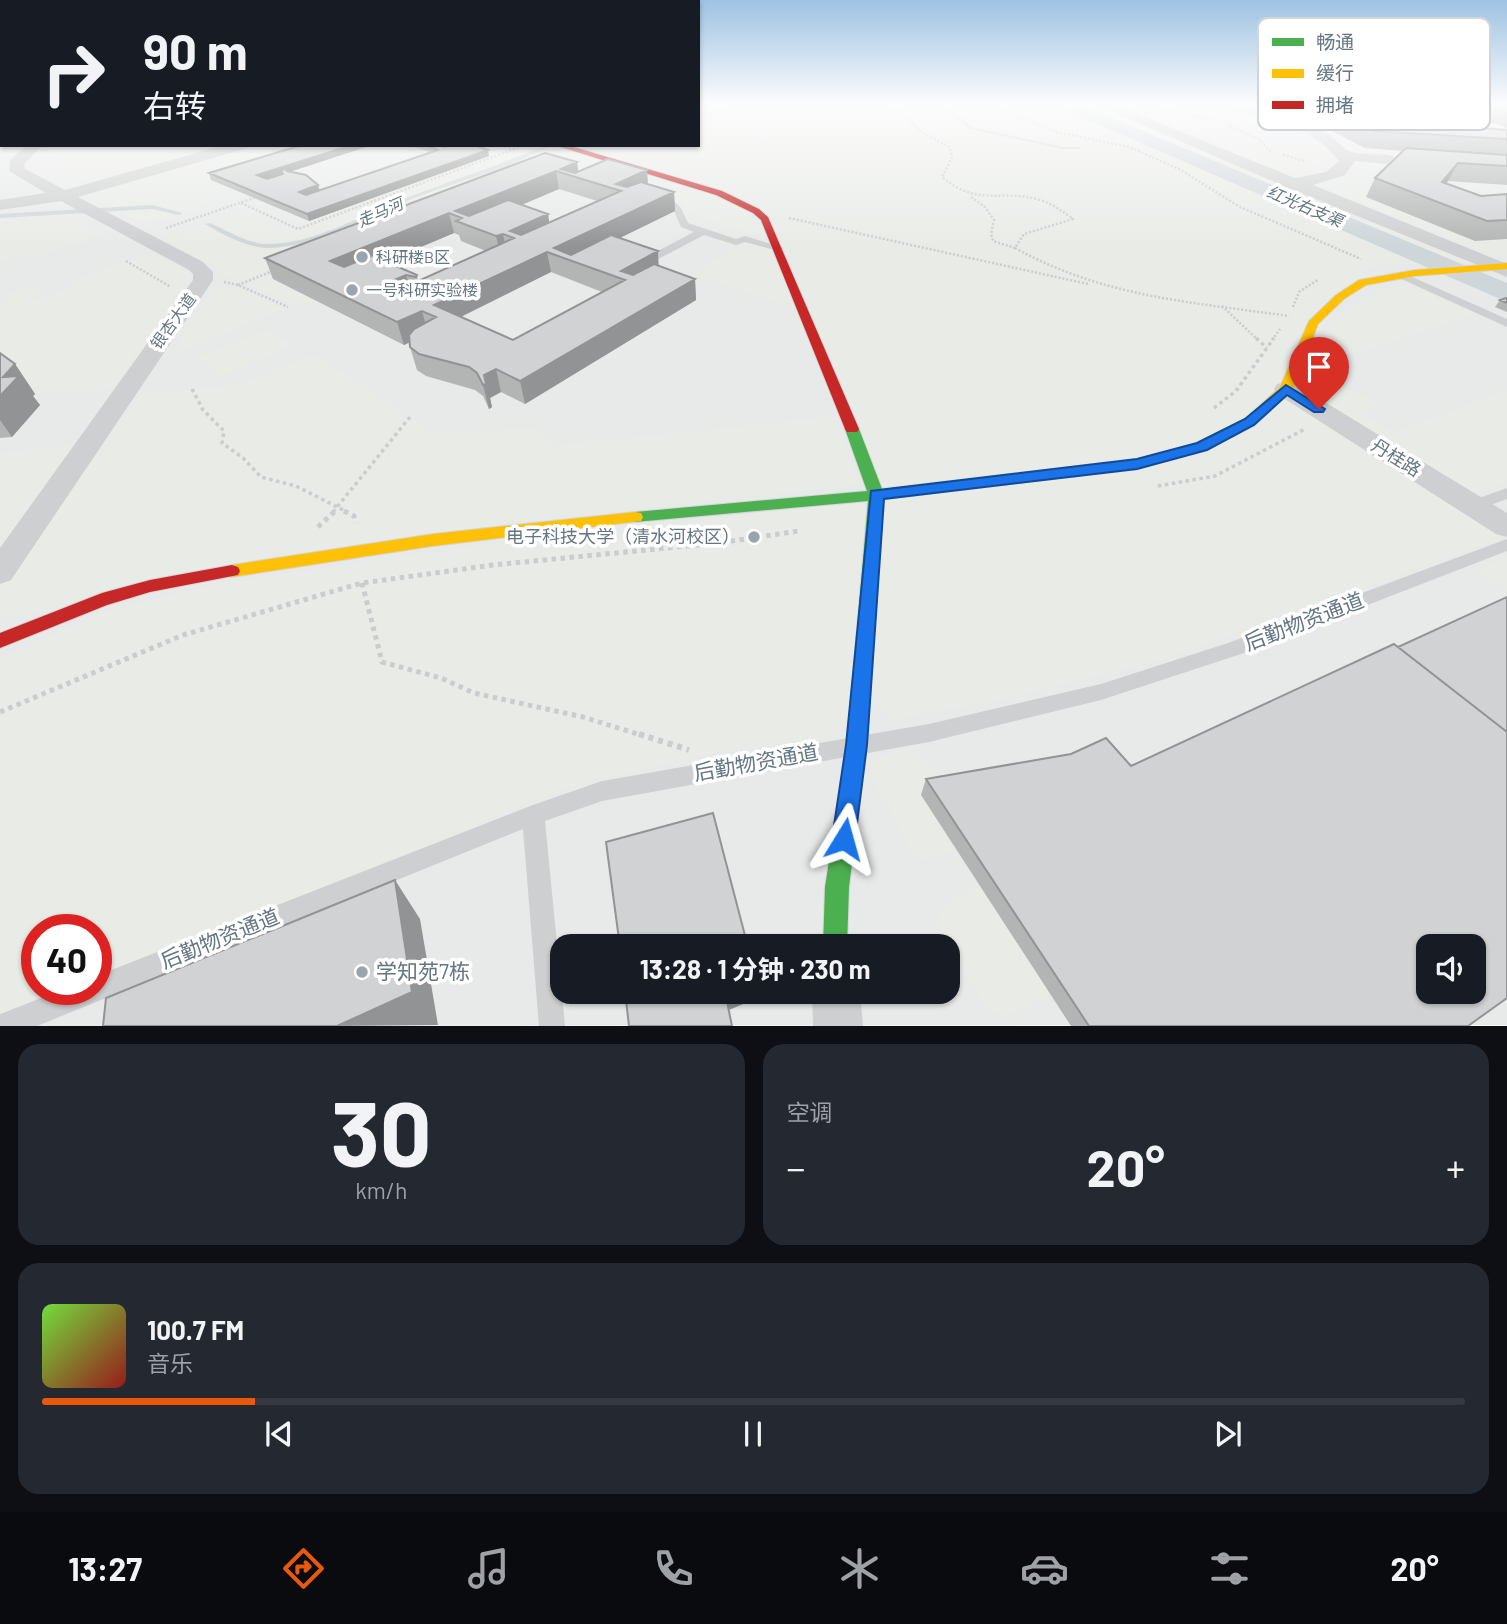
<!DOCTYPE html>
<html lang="zh">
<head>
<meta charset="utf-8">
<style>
	:root { --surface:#171b24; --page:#242831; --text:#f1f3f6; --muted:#9ea1a6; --line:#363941; --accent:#ea580c }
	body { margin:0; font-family:Barlow,"Noto Sans SC",sans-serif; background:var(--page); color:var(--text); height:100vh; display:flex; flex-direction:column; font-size:26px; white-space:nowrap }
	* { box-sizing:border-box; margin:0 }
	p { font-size:23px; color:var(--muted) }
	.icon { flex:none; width:38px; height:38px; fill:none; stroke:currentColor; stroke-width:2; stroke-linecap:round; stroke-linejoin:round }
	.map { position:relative; height:1026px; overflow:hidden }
	.details { display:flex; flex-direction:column; gap:18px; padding:18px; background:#0d0f14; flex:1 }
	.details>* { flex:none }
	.guide { position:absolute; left:0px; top:0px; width:700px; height:147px; box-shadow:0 2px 5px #0004; background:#171b24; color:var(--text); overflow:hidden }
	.fabs { position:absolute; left:1416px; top:934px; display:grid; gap:14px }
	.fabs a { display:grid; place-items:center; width:70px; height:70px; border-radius:14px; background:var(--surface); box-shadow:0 2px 5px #0004; font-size:35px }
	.speed { position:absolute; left:21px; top:914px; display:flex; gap:14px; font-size:35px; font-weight:700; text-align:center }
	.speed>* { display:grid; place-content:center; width:91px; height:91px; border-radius:50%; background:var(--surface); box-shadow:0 2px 5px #0004; line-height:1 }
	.speed .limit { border:10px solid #d22; background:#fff; color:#111 }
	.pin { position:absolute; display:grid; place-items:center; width:60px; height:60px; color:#fff; margin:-72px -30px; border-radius:50% 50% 50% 0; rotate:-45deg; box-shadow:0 0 7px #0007 }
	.pin .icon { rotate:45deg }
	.me { position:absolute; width:77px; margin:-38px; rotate:8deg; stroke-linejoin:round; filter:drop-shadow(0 0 5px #0008) }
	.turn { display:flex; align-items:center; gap:24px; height:147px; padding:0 28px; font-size:32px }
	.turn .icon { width:91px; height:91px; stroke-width:2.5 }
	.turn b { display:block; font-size:49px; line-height:60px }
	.big { font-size:52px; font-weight:700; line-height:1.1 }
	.details .card { flex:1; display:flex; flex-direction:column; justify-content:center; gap:10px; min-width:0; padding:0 24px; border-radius:21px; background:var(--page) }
	.details .dial { align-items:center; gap:0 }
	.dial b { font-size:91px; line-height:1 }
	.song { display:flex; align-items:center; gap:21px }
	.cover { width:84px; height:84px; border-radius:10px; background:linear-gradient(135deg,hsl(100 70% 55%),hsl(0 70% 35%)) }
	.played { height:7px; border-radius:4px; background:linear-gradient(90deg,var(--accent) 15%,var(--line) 15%) }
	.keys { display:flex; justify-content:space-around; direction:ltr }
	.heat { display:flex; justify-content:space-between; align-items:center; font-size:38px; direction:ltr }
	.details .tiles { flex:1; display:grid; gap:18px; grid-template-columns:1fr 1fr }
	.card:last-child { grid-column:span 2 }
	.trip { position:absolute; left:550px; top:934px; width:410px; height:70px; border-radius:21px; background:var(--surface); box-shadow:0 2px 5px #0004; font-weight:700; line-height:70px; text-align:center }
	.menu { display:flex; height:112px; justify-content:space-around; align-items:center; background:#090b0e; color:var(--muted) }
	.menu .icon { width:49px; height:49px }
	.menu .selected { color:var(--accent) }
	.menu b { font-size:32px; color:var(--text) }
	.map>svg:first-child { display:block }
	.built { fill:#e8e9e9; fill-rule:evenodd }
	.green { fill:#e8ebe6 }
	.water { fill:#ced6d9 }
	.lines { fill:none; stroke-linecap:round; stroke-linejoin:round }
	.stream { fill:#ced6d9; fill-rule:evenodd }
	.fast-casing { stroke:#d5d6d7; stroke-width:2 }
	.slow-casing { stroke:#d5d6d7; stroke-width:2 }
	.jam-casing { stroke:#d5d6d7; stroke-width:2 }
	.path-far3 { stroke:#cbcccd; stroke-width:2.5; stroke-dasharray:2 2; stroke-linecap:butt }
	.path-far2 { stroke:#cbcccd; stroke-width:3.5; stroke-dasharray:3.5 3.5; stroke-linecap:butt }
	.path-far1 { stroke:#cbcccd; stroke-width:5; stroke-dasharray:4.5 4.5; stroke-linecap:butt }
	.path { stroke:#cbcccd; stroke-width:6; stroke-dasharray:5 5; stroke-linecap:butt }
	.lane { fill:#cecfd0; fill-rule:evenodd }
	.street { fill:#cecfd0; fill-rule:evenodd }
	.fast { fill:#4caf50; fill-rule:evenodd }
	.slow { fill:#ffc107; fill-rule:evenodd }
	.jam { fill:#c62828; fill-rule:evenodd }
	.wall { fill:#b3b5b5; fill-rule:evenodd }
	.shaded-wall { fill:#929394 }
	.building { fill:#d0d2d3; stroke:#929394; stroke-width:2; fill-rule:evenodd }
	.route { fill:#1a73e8; stroke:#114b97; stroke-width:2 }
	.poi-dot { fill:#99a4ac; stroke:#fff; stroke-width:2.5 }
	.labels { text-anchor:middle; stroke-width:7; stroke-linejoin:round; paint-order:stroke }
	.far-water-label { font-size:16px; font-style:italic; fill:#60757c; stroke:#fff }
	.far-poi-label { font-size:16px; fill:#657683; stroke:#fff; text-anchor:start }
	.far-street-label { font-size:16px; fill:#657683; stroke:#fff }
	.street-label { font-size:18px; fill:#657683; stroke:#fff }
	.poi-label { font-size:18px; fill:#657683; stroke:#fff; text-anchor:end }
	.near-street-label { font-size:21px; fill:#657683; stroke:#fff }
	.near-poi-label { font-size:21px; fill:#657683; stroke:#fff; text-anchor:start }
	.key { fill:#fff; stroke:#d1d6da; stroke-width:2 }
	.key-label { font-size:19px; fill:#657683 }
</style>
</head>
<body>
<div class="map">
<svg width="1507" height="1026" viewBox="0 0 1507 1026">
	<rect width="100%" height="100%" fill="#f9f9f9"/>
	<!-- built -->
	<path class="built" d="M0,104L2,145H698V104H1507V1025L0,1026ZM37,929H96V989H37ZM562,947H947V992H562ZM1428,947H1474V992H1428Z"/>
	<!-- green -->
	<path class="green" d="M698,104H1051L1410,260L1362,270L1363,282L1340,297L1286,389L1507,533V537L1159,661L1003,700L893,720L871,698L876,495L770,217L581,145H698Z
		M1078,104H1090L1453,255L1445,257Z
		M1196,104L1245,113L1279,124L1234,127L1199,115L1171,110Z
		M1129,109L1190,115L1229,127L1181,130Z
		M1306,136L1325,153L1328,164L1275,152L1262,138Z
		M1256,139L1265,151L1241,155L1209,142Z
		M64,145H233L97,183L67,173L55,165L57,155Z
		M254,145H323L213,179L229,187L200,196L211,203L144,224L91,197L99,190Z
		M498,145H538L713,194L750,212L765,239C733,229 702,221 675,200L683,195L588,166L424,210L241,281L223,276L217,268L164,240L169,238L167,236L243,212L279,228L309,221Z
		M1271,154L1323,167L1292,175L1248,157Z
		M1357,185L1375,188L1507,239V257L1489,255L1332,191Z
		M69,216L103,234L33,258L27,254L0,263V221Z
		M385,230L274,279L315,300L296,306L256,288L255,283L259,279Z
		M746,242L772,247L797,310L691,274Z
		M151,253L188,272L192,275L190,281L112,389L35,394L0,367V317L3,314L0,305L10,301L3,296L33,285L41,291L24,297L30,302L80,284L73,280Z
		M1404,283L1475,314L1322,365L1343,377L1335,380L1383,407L1363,414L1394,432L1507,390V482L1470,496L1306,396C1310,332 1344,297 1404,283Z
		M220,287H236L283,309L179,353L174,349L212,290Z
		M266,330L293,345L224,375L198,358Z
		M313,354L431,432L535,428L550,446L836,416L859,482L852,486L521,521L8,619L0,618V587L141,394L242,384Z
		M74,444L0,548V453Z
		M855,503L872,518L843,737L710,753L559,790L448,837L96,978V929H37V989H68L0,1016V658L103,612L220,583L531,537Z
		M1507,557V592L1474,570Z
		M907,748C928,755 935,772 947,790L922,795L956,849L934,858L919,860L911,852L870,774C874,756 891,752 907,748Z
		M981,886L1051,993C1030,1005 1007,1026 985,1008L937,923C937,900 963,894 981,886Z"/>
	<!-- water -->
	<path class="water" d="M1051,104H1078L1507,283V302Z"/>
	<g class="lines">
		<!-- stream -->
		<path class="stream" d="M938,104H942L972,127L1063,147H1079L1081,148L1079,149H1063L969,129Z
			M546,145H552C508,170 454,182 407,201C362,218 319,246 270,248C248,248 223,235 205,224L210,223C229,231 249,245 270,244C317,243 358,216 401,200C449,181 498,166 546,145Z
			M152,205L182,213L179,215L152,209L0,218V214Z"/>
		<defs>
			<path id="fast" d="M852,425L859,429L882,489L1137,459L1166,451L1173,456L1171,459L1137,469L883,499L867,745L849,887L847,947H823L825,887L847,745L868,501L635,522L627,517L635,512L867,491L845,429Z"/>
			<path id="slow" d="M1507,263V269L1415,276L1366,285L1344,299L1318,324L1293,389L1255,425L1207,449L1166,461L1159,456L1161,453L1197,443L1245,419L1280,387L1309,321L1336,295L1359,280L1415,270Z
				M635,512L641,513L643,517L641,521L433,546L232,577L226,575L224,571L226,567L232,565L433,534Z"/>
			<path id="jam" d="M554,145H567L722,191L759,209L768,217L859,429L857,432H847L845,429L761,220L753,213L716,195Z
				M232,565L238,567L240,571L238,575L150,592L107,605L0,648V633L102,593L150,580Z"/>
		</defs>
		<!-- fast casing -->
		<use href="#fast" class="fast-casing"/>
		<!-- slow casing -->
		<use href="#slow" class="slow-casing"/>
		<!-- jam casing -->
		<use href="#jam" class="jam-casing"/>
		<!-- path-far3 -->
		<path class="path-far3" d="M881,104L901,113L924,134L950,147L952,158L942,177C979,208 1001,188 1040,200C1053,204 1062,211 1073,219L1024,234L1015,248C1104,297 1190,302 1289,316
			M990,104L1056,132L1129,147L1179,169L1240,207L1361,259
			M1165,110L1189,104
			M898,111L931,104
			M1175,112L1214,121
			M698,117L739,104
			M1229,126L1259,139L1271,152
			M501,145L513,149
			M1283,155L1305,161
			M971,197L985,207L994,220L991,234L993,241L1015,248
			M241,203L298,229L525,145
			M789,218L1088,284
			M166,228L254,198
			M126,261L171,287
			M224,282L238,285L288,307
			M238,285L275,270
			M1222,306L1258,340
			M1293,307L1299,292L1319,279
			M1272,340L1280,329"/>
		<!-- path-far2 -->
		<path class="path-far2" d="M1256,338L1267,348
			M192,389L203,410L224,431L222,443L243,458L261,477L296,486L347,512
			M1214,408L1236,391L1274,338
			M1158,486L1215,476L1305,429
			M333,512L410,417"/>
		<!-- path-far1 -->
		<path class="path-far1" d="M344,511L354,516L355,523
			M318,527L335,511
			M362,583L382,662L441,678L474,693L583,717L644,736
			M0,712L183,635L362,583L493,565L718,543L799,531"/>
		<!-- path -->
		<path class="path" d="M639,734L689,750"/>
		<!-- lane -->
		<path class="lane" d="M1328,105L1331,109L1287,111L1283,109Z
			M0,112H2L0,117Z
			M657,190H663L681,208L688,223L736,239L745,236L784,248L779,251L745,242L736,245L704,235L645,266H637V262L694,232L681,227L674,211L657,194Z
			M1401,272L1507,319V327L1397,277L1396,275Z
			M1507,488V499L1474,511L1466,506L1468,502Z
			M1507,539V551L1241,654L1101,700L929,742L602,801L545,821L565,1026H539L523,829L37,1026H0V1014L3,1013L64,989H96V976L533,805L602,781L929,724L1101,684L1228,643Z"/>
		<!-- street -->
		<path class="street" d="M1095,104H1113L1295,178L1326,172L1339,161C1312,124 1261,117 1219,107L1217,104C1255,104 1296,114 1328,134C1335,138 1342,148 1349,151C1361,156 1379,152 1393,156L1395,159L1387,164L1355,161L1345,175L1313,185L1507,264V277L1286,187Z
			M27,145H43L24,164L25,169L65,190L225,145H250L248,148L78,197L203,262L213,272V280L11,580L0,584V548L193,280V274L189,270L61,201L0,210V200L46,193L9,171L10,160Z
			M1286,382L1295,384L1507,513V537L1496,534L1277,394L1274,389L1277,384Z
			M812,992H860L863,1026H813Z"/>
		<!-- fast -->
		<use href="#fast" class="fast"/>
		<!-- slow -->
		<use href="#slow" class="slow"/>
		<!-- jam -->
		<use href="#jam" class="jam"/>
	</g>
	<!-- wall -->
	<path class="wall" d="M1310,104H1507V128L1495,123L1472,124L1481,128L1507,130V185L1448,181L1446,183L1481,196L1507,194V239L1475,241L1366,197L1375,178L1403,151L1365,148L1304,117Z
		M302,145H372L289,172L318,185L319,190L430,152L408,145H474L489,156L309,221L211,180L209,173Z
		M577,162L578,171L647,170L648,184L674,192L675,211L619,238L659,266L695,279L696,300L525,404L501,392L490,398L492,407L489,409L483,396L475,390L426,376L417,370L410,347V342L404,345L273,279L265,258ZM559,189L597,201L549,222L548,214L522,205ZM454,233L459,235L461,241L486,251L418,281L417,275L398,267L392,259ZM551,272L602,292L513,340L461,317Z
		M1507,298V312L1495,307L1500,300Z
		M0,353L15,364L35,394L33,396L40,405L12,437L0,438Z
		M926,779L1468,1026H1071L921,795Z"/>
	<!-- shaded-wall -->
	<path class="shaded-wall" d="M352,145H372L283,174L281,170L283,174L260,181L257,175Z
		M488,150L489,156L309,221L307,214Z
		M577,162L579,178L561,169Z
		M1458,163L1448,181L1432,201L1442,182Z
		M647,170L648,189L621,191L616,184Z
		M556,171L559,189L470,226L455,211Z
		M318,185L320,192L301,198L299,192Z
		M674,192L675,211L573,261L554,248Z
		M449,213L454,233L338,282L330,261Z
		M548,214L551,234L514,238L510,231Z
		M503,234L507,254L501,257L496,236Z
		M658,251L659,272L625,280L621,271Z
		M547,252L551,272L440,327L434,305Z
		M406,275L412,296L389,306L382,285Z
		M695,279L696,300L525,404L520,381Z
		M422,311L428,333L404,345L397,322Z
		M15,364L35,394L33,396L40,405L12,437L0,420V396L3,377Z
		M496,369L501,392L490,398L492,407L489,409L483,385L484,375Z
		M395,880L420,919L438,1025L337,1026Z
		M723,992H753V1000L724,1012Z"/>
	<!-- building -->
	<path class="building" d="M1317,104H1507V108L1505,107L1437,110L1481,128L1507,130V141L1505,139L1373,131ZM1428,111L1468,127L1404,123L1381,113Z
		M302,145H352L257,175L267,179L283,174L281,170L286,169L287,171L306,175L318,185L299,192L306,195L438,150L425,145H439L445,147L450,145H474L488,150L307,214L209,173Z
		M1406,148L1507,155V166L1458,163L1442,182L1481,196L1507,194V220L1487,221L1375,178Z
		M545,153L577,162L561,169L575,173L608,159L647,170L616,184L627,187L641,182L674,192L554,248L571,255L611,235L658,251L621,271L633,275L654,264L695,279L520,381L496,369L484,375L486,384L483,385L477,373L469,367L419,354L410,347L409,335L414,329L436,317L422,311L397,322L265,258ZM556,171L621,191L521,235L510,231L548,214L508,200L469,216L455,211ZM449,213L462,218L456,221L496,236L503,234L514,238L396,291L382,285L406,275L416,277L417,275L398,267L391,258L376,254L344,267L330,261ZM547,252L625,280L513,340L434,305Z
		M1506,298H1507V303L1500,300Z
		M0,353L15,364L3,377L19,376L0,396Z
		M1507,597V732L1398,647Z
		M1394,644L1507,732V998L1468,1026H1089L926,779L1071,754L1106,738L1131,766ZM1428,947H1474V992H1428Z
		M713,813L748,947H620L606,842Z
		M395,880L412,992L337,1026H103L106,998Z
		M625,992H725L732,1026H629Z"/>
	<!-- sky -->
	<linearGradient id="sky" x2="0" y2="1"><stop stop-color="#9dc2e2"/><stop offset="0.42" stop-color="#fcfcfc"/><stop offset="1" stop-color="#fcfcfc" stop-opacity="0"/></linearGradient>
	<rect width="1507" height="247" fill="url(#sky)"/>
	<!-- route -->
	<path class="route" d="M1286,385L1325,409L1323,412H1314L1287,395L1254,425L1207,450L1137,469L884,499L867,745L855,839L852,847L844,850L836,847L832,839L846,745L871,491L1137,459L1197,443L1245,419Z"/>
	<!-- markers -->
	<g class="poi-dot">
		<circle cx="362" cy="257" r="7"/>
		<circle cx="352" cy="290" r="7"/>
		<circle cx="754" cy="537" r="7"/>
		<circle cx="362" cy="972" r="7"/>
	</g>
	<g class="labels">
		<!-- far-water labels -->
		<g class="far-water-label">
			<text transform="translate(1305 206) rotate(23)" y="6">红光右支渠</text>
			<text transform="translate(380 212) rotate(-24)" y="6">走马河</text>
		</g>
		<!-- far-poi labels -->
		<g class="far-poi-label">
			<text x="376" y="263">科研楼B区</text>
			<text x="366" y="296">一号科研实验楼</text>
		</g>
		<!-- far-street labels -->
		<g class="far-street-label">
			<text transform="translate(173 321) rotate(-54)" y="6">银杏大道</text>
		</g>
		<!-- street labels -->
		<g class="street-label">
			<text transform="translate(1396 458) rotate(32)" y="6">丹桂路</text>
		</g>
		<!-- poi labels -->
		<g class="poi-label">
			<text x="740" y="543">电子科技大学（清水河校区）</text>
		</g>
		<!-- near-street labels -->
		<g class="near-street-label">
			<text transform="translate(1304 622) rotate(-21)" y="7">后勤物资通道</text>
			<text transform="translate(756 763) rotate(-10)" y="7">后勤物资通道</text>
			<text transform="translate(220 939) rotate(-22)" y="7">后勤物资通道</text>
		</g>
		<!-- near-poi labels -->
		<g class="near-poi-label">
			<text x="376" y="979">学知苑7栋</text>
		</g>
	</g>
	<!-- legend -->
	<rect x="1258" y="18" width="232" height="112" rx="10" class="key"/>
	<rect x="1272" y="38" width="32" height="8" fill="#4caf50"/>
	<rect x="1272" y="69" width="32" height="9" fill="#ffc107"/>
	<rect x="1272" y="101" width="32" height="8" fill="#c62828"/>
	<g class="key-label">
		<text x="1316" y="49">畅通</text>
		<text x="1316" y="80">缓行</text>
		<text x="1316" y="112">拥堵</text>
	</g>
</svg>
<div class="fabs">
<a><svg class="icon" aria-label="sound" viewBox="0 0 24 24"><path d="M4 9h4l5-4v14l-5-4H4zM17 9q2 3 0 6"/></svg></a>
</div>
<div class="speed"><div class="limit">40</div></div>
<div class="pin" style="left:1319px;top:409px;background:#d93025"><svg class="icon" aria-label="arrive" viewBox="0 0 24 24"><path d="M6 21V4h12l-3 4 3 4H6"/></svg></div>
<svg class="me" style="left:844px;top:839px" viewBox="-20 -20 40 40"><path d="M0-17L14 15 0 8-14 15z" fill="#1a73e8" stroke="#fff" stroke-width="4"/></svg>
<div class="trip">13:28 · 1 分钟 · 230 m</div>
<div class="guide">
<div class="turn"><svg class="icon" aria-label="right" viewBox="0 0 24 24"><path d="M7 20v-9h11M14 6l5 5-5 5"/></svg><div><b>90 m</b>右转</div></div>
</div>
</div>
<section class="details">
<div class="tiles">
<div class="card dial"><b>30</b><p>km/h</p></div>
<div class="card"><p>空调</p>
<div class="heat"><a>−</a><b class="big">20°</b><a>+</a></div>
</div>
<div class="card">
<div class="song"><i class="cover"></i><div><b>100.7 FM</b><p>音乐</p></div></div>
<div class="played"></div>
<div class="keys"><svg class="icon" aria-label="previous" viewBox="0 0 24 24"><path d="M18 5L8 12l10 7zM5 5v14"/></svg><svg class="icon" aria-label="pause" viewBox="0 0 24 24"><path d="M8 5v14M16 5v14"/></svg><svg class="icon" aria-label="next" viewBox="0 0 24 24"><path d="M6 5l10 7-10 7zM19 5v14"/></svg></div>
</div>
</div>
</section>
<nav class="menu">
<b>13:27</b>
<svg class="icon selected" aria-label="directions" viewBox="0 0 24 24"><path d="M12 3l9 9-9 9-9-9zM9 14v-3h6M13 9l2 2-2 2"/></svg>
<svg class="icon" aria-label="music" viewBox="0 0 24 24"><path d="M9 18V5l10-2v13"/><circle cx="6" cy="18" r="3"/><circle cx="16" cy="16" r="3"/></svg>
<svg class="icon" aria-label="phone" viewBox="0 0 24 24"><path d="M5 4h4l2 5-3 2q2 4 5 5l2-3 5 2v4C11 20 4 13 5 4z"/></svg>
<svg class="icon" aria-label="climate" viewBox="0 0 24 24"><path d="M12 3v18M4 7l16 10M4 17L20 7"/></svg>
<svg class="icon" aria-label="car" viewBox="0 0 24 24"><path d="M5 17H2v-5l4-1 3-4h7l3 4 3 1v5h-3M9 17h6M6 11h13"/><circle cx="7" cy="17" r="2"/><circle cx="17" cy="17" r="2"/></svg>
<svg class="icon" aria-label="filters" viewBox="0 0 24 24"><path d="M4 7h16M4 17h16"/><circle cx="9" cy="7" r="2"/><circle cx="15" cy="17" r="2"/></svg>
<b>20°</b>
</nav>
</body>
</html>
